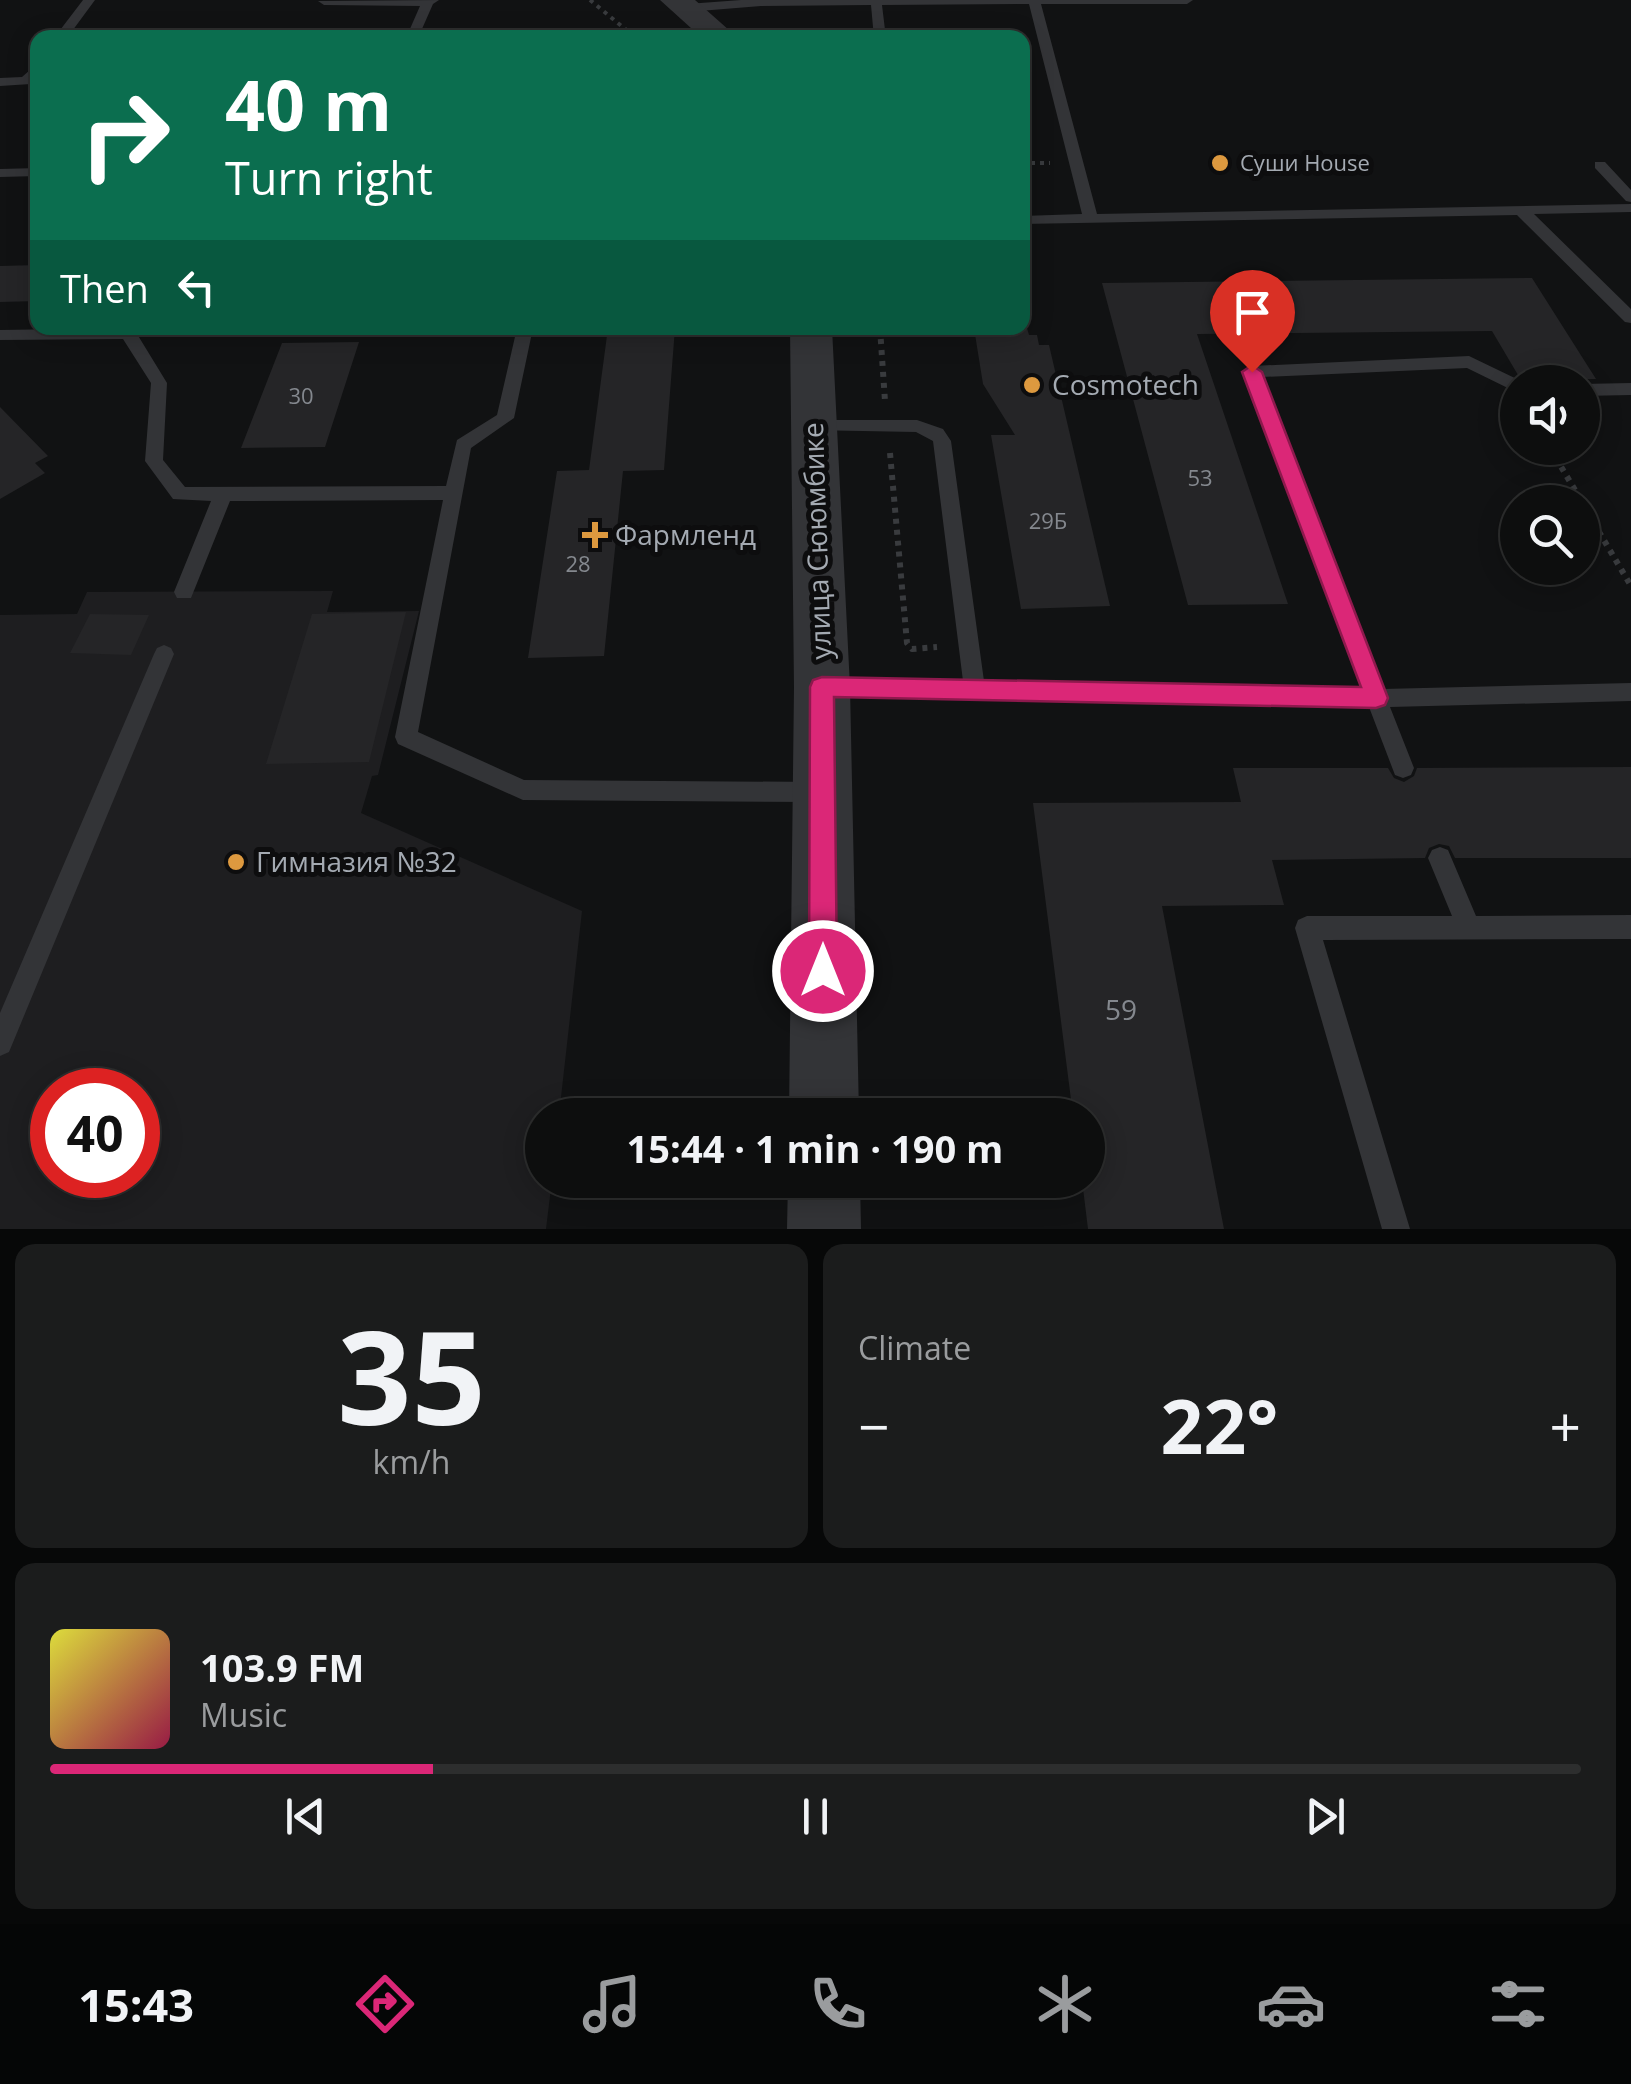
<!DOCTYPE html>
<html lang="en">
<head>
<meta charset="utf-8">
<style>
	:root { --surface:#0d0e0e; --page:#1b1c1c; --text:#f1f3f6; --muted:#9a9c9e; --line:#2d2e2e; --accent:#db2777 }
	body { margin:0; font-family:"Open Sans",sans-serif; background:var(--page); color:var(--text); height:100vh; display:flex; flex-direction:column; font-size:38px; white-space:nowrap }
	* { box-sizing:border-box; margin:0 }
	p { font-size:32px; color:var(--muted) }
	.icon { flex:none; width:55px; height:55px; fill:none; stroke:currentColor; stroke-width:2; stroke-linecap:round; stroke-linejoin:round }
	.map { position:relative; height:1229px; overflow:hidden }
	.panel { display:flex; flex-direction:column; gap:15px; padding:15px; background:#070808; flex:1 }
	.panel>* { flex:none }
	.banner { position:absolute; left:30px; top:30px; width:1000px; height:305px; border-radius:20px; box-shadow:0 5px 25px #0003,0 0 0 2px var(--line); background:#0b6e4f; color:#fff; overflow:hidden }
	.fabs { position:absolute; left:1500px; top:365px; display:grid; gap:20px }
	.fabs a { display:grid; place-items:center; width:100px; height:100px; border-radius:50%; background:var(--surface); box-shadow:0 5px 25px #0003,0 0 0 2px var(--line); font-size:50px }
	.speed { position:absolute; left:30px; top:1068px; display:flex; gap:20px; font-size:50px; font-weight:700; text-align:center }
	.speed>* { display:grid; place-content:center; width:130px; height:130px; border-radius:50%; background:var(--surface); box-shadow:0 5px 25px #0003,0 0 0 2px var(--line); line-height:1 }
	.speed .limit { border:15px solid #d22; background:#fff; color:#111 }
	.pin { position:absolute; display:grid; place-items:center; width:85px; height:85px; color:#fff; margin:-102px -42px; border-radius:50% 50% 50% 0; rotate:-45deg; box-shadow:0 0 10px #0007 }
	.pin .icon { rotate:45deg }
	.me { position:absolute; width:110px; margin:-55px; rotate:0deg; stroke-linejoin:round; filter:drop-shadow(0 0 8px #0008) }
	.turn { display:flex; align-items:center; gap:35px; height:210px; padding:0 30px; font-size:45px }
	.turn .icon { width:130px; height:130px; stroke-width:2.5 }
	.turn b { display:block; font-size:70px; line-height:85px }
	.then { display:flex; align-items:center; height:95px; padding:0 30px; background:#0003; gap:20px; font-size:38px }
	.big { font-size:75px; font-weight:700; line-height:1.1 }
	.panel .tile { flex:1; display:flex; flex-direction:column; justify-content:center; gap:15px; min-width:0; padding:0 35px; border-radius:20px; background:var(--page) }
	.panel .dial { align-items:center; gap:0 }
	.dial b { font-size:130px; line-height:1 }
	.song { display:flex; align-items:center; gap:30px }
	.cover { width:120px; height:120px; border-radius:15px; background:linear-gradient(135deg,hsl(60 70% 55%),hsl(340 70% 35%)) }
	.played { height:10px; border-radius:5px; background:linear-gradient(90deg,var(--accent) 25%,var(--line) 25%) }
	.keys { display:flex; justify-content:space-around; direction:ltr }
	.heat { display:flex; justify-content:space-between; align-items:center; font-size:55px; direction:ltr }
	.panel .tiles { flex:1; display:grid; gap:15px; grid-template-columns:1fr 1fr }
	.tile:last-child { grid-column:span 2 }
	.trip { position:absolute; left:525px; top:1098px; width:580px; height:100px; border-radius:50px; background:var(--surface); box-shadow:0 5px 25px #0003,0 0 0 2px var(--line); font-weight:700; line-height:100px; text-align:center }
	.dock { display:flex; height:160px; justify-content:space-around; align-items:center; background:#050606; color:var(--muted) }
	.dock .icon { width:70px; height:70px }
	.dock .active { color:var(--accent) }
	.dock b { font-size:45px; color:var(--text) }
	.map>svg:first-child { display:block }
	.built { fill:#1e1e20; fill-rule:evenodd }
	.building { fill:#252527 }
	.lines { fill:none; stroke-linecap:round; stroke-linejoin:round }
	.path-far1 { stroke:#393b3e; stroke-width:4; stroke-dasharray:4 5; stroke-linecap:butt }
	.path { stroke:#393b3e; stroke-width:6; stroke-dasharray:5 6; stroke-linecap:butt }
	.service { fill:#333437; fill-rule:evenodd }
	.tertiary { fill:#333437; fill-rule:evenodd }
	.route { fill:#db2777; stroke:#8e194d; stroke-width:2.5 }
	.poi-dot { fill:#dd993f; stroke:#0d0d0e; stroke-width:4 }
	.labels { text-anchor:middle; stroke-width:10; stroke-linejoin:round; paint-order:stroke }
	.far-poi-label { font-size:22px; fill:#a4aab2; stroke:#0d0d0e; text-anchor:start }
	.number-label { font-size:22px; fill:#84888e }
	.poi-label { font-size:28px; fill:#a4aab2; stroke:#0d0d0e; text-anchor:start }
	.street-label { font-size:28px; fill:#a4aab2; stroke:#0d0d0e }
	.near-number-label { font-size:28px; fill:#84888e }
</style>
</head>
<body>
<div class="map">
<svg width="1631" height="1229" viewBox="0 0 1631 1229">
	<rect width="100%" height="100%" fill="#111213"/>
	<!-- built -->
	<path class="built" d="M333,591L327,612L419,611L378,775L372,776L361,813L582,911L559,1115H542V1180H552L546,1229H0V615L77,614L87,592ZM52,1090H138V1175H52Z"/>
	<!-- building -->
	<path class="building" d="M38,265V301L0,302V266Z
		M1532,278L1596,379L1526,380L1518,375L1492,331L1197,334L1288,604L1188,605L1102,283Z
		M608,328H675L664,470L623,471L604,656L528,658L557,471L589,470Z
		M974,328H1027L1029,335H1037L1039,345H1049L1110,606L1021,609L991,435H1015L983,384Z
		M359,342L325,447L241,448L282,343Z
		M0,407L48,456L35,463L45,473L0,499Z
		M406,612L369,762L266,764L312,614Z
		M90,614L149,615L131,655L70,653Z
		M1631,767V858H1455L1449,846L1439,844L1429,848L1425,858L1272,860L1284,905L1162,906L1224,1229H1088L1082,1180H1088V1115H1073L1033,803L1241,802L1233,768H1388L1394,778L1404,782L1414,776L1417,768Z"/>
	<g class="lines">
		<!-- path-far1 -->
		<path class="path-far1" d="M590,0L636,38
			M1022,163H1050"/>
		<!-- path -->
		<path class="path" d="M880,328L885,401
			M1550,448L1582,502
			M890,453L907,643L912,649L937,647
			M1582,503L1631,586"/>
		<!-- service -->
		<path class="service" d="M83,0H95L67,38H54Z
			M439,0L433,4L418,38H406L420,6L324,5L318,1Z
			M741,0H1193L1187,4H1041L1097,214L1631,204V212L1534,214L1631,309V323L1625,322L1517,215L1022,224V216L1082,214L1029,4L882,5L886,38H874L871,5L761,6L687,12L681,8L687,4Z
			M38,63V76L31,84L0,86V78L22,77Z
			M1595,162H1605L1631,190V202L1626,201L1595,168Z
			M38,168V176L0,177V169Z
			M128,328L134,329L167,383L163,460L185,487L446,486L457,440L497,415L517,328H533L514,418L471,448L418,732L524,780L817,782L825,785L828,792L825,799L817,802L523,800L398,744L395,737L443,500L230,501L191,598H177L174,592L211,501L173,499L145,461L151,383L123,339L0,340V330Z
			M1469,356L1523,382H1518V393L1467,368L1262,377L1383,689L1631,683V701L1390,707L1414,768L1411,775L1403,778L1395,775L1369,707L817,693L814,687L817,681L824,678L963,681L933,441L916,432L808,430L805,426L814,420H917L943,429L951,441L984,681L1362,689L1244,372L1252,366Z
			M1631,383V395L1582,396V384Z
			M164,645L171,648L174,654L9,1052L0,1056V1013L154,654L157,648Z
			M1440,847L1448,850L1476,916L1631,915V939L1323,940L1410,1229H1382L1295,928L1298,920L1307,916H1452L1428,858L1432,850Z"/>
		<!-- tertiary -->
		<path class="tertiary" d="M660,0H695L738,38H702Z
			M790,328H832L850,687L859,1115H789L794,687Z
			M788,1180H860L861,1229H787Z"/>
	</g>
	<!-- route -->
	<path class="route" d="M1252,365L1262,372L1388,698L1385,705L1376,708L834,697L837,971L833,981L823,985L813,981L809,971L810,687L813,680L822,677L1361,687L1242,372Z"/>
	<!-- markers -->
	<g class="poi-dot">
		<circle cx="1220" cy="163" r="10"/>
		<circle cx="1032" cy="385" r="10"/>
		<path d="M590 520h10v10h10v10h-10v10h-10v-10h-10v-10h10z"/>
		<circle cx="236" cy="862" r="10"/>
	</g>
	<g class="labels">
		<!-- far-poi labels -->
		<g class="far-poi-label">
			<text x="1240" y="171">Суши House</text>
		</g>
		<!-- number labels -->
		<g class="number-label">
			<text x="301" y="404">30</text>
			<text x="1200" y="486">53</text>
			<text x="1048" y="529">29Б</text>
			<text x="578" y="572">28</text>
		</g>
		<!-- poi labels -->
		<g class="poi-label">
			<text x="1052" y="395">Cosmotech</text>
			<text x="615" y="545">Фармленд</text>
			<text x="256" y="872">Гимназия №32</text>
		</g>
		<!-- street labels -->
		<g class="street-label">
			<text transform="translate(817 541) rotate(-92)" y="10">улица Сююмбике</text>
		</g>
		<!-- near-number labels -->
		<g class="near-number-label">
			<text x="1121" y="1020">59</text>
		</g>
	</g>
</svg>
<div class="fabs">
<a><svg class="icon" aria-label="sound" viewBox="0 0 24 24"><path d="M4 9h4l5-4v14l-5-4H4zM17 9q2 3 0 6"/></svg></a>
<a><svg class="icon" aria-label="search" viewBox="0 0 24 24"><circle cx="10" cy="10" r="6"/><path d="M15 15l6 6"/></svg></a>
</div>
<div class="speed"><div class="limit">40</div></div>
<div class="pin" style="left:1252px;top:372px;background:#d93025"><svg class="icon" aria-label="arrive" viewBox="0 0 24 24"><path d="M6 21V4h12l-3 4 3 4H6"/></svg></div>
<svg class="me" style="left:823px;top:971px" viewBox="-20 -20 40 40"><circle r="17" fill="#db2777" stroke="#fff" stroke-width="3"/><path d="M0-11L8 9 0 5-8 9z" fill="#fff"/></svg>
<div class="trip">15:44 · 1 min · 190 m</div>
<div class="banner">
<div class="turn"><svg class="icon" aria-label="right" viewBox="0 0 24 24"><path d="M7 20v-9h11M14 6l5 5-5 5"/></svg><div><b>40 m</b>Turn right</div></div>
<div class="then">Then<svg class="icon" aria-label="left" viewBox="0 0 24 24"><path d="M17 20v-9H6M10 6l-5 5 5 5"/></svg></div>
</div>
</div>
<section class="panel">
<div class="tiles">
<div class="tile dial"><b>35</b><p>km/h</p></div>
<div class="tile"><p>Climate</p>
<div class="heat"><a>−</a><b class="big">22°</b><a>+</a></div>
</div>
<div class="tile">
<div class="song"><i class="cover"></i><div><b>103.9 FM</b><p>Music</p></div></div>
<div class="played"></div>
<div class="keys"><svg class="icon" aria-label="previous" viewBox="0 0 24 24"><path d="M18 5L8 12l10 7zM5 5v14"/></svg><svg class="icon" aria-label="pause" viewBox="0 0 24 24"><path d="M8 5v14M16 5v14"/></svg><svg class="icon" aria-label="next" viewBox="0 0 24 24"><path d="M6 5l10 7-10 7zM19 5v14"/></svg></div>
</div>
</div>
</section>
<nav class="dock">
<b>15:43</b>
<svg class="icon active" aria-label="directions" viewBox="0 0 24 24"><path d="M12 3l9 9-9 9-9-9zM9 14v-3h6M13 9l2 2-2 2"/></svg>
<svg class="icon" aria-label="music" viewBox="0 0 24 24"><path d="M9 18V5l10-2v13"/><circle cx="6" cy="18" r="3"/><circle cx="16" cy="16" r="3"/></svg>
<svg class="icon" aria-label="phone" viewBox="0 0 24 24"><path d="M5 4h4l2 5-3 2q2 4 5 5l2-3 5 2v4C11 20 4 13 5 4z"/></svg>
<svg class="icon" aria-label="climate" viewBox="0 0 24 24"><path d="M12 3v18M4 7l16 10M4 17L20 7"/></svg>
<svg class="icon" aria-label="car" viewBox="0 0 24 24"><path d="M5 17H2v-5l4-1 3-4h7l3 4 3 1v5h-3M9 17h6M6 11h13"/><circle cx="7" cy="17" r="2"/><circle cx="17" cy="17" r="2"/></svg>
<svg class="icon" aria-label="filters" viewBox="0 0 24 24"><path d="M4 7h16M4 17h16"/><circle cx="9" cy="7" r="2"/><circle cx="15" cy="17" r="2"/></svg>
</nav>
</body>
</html>
